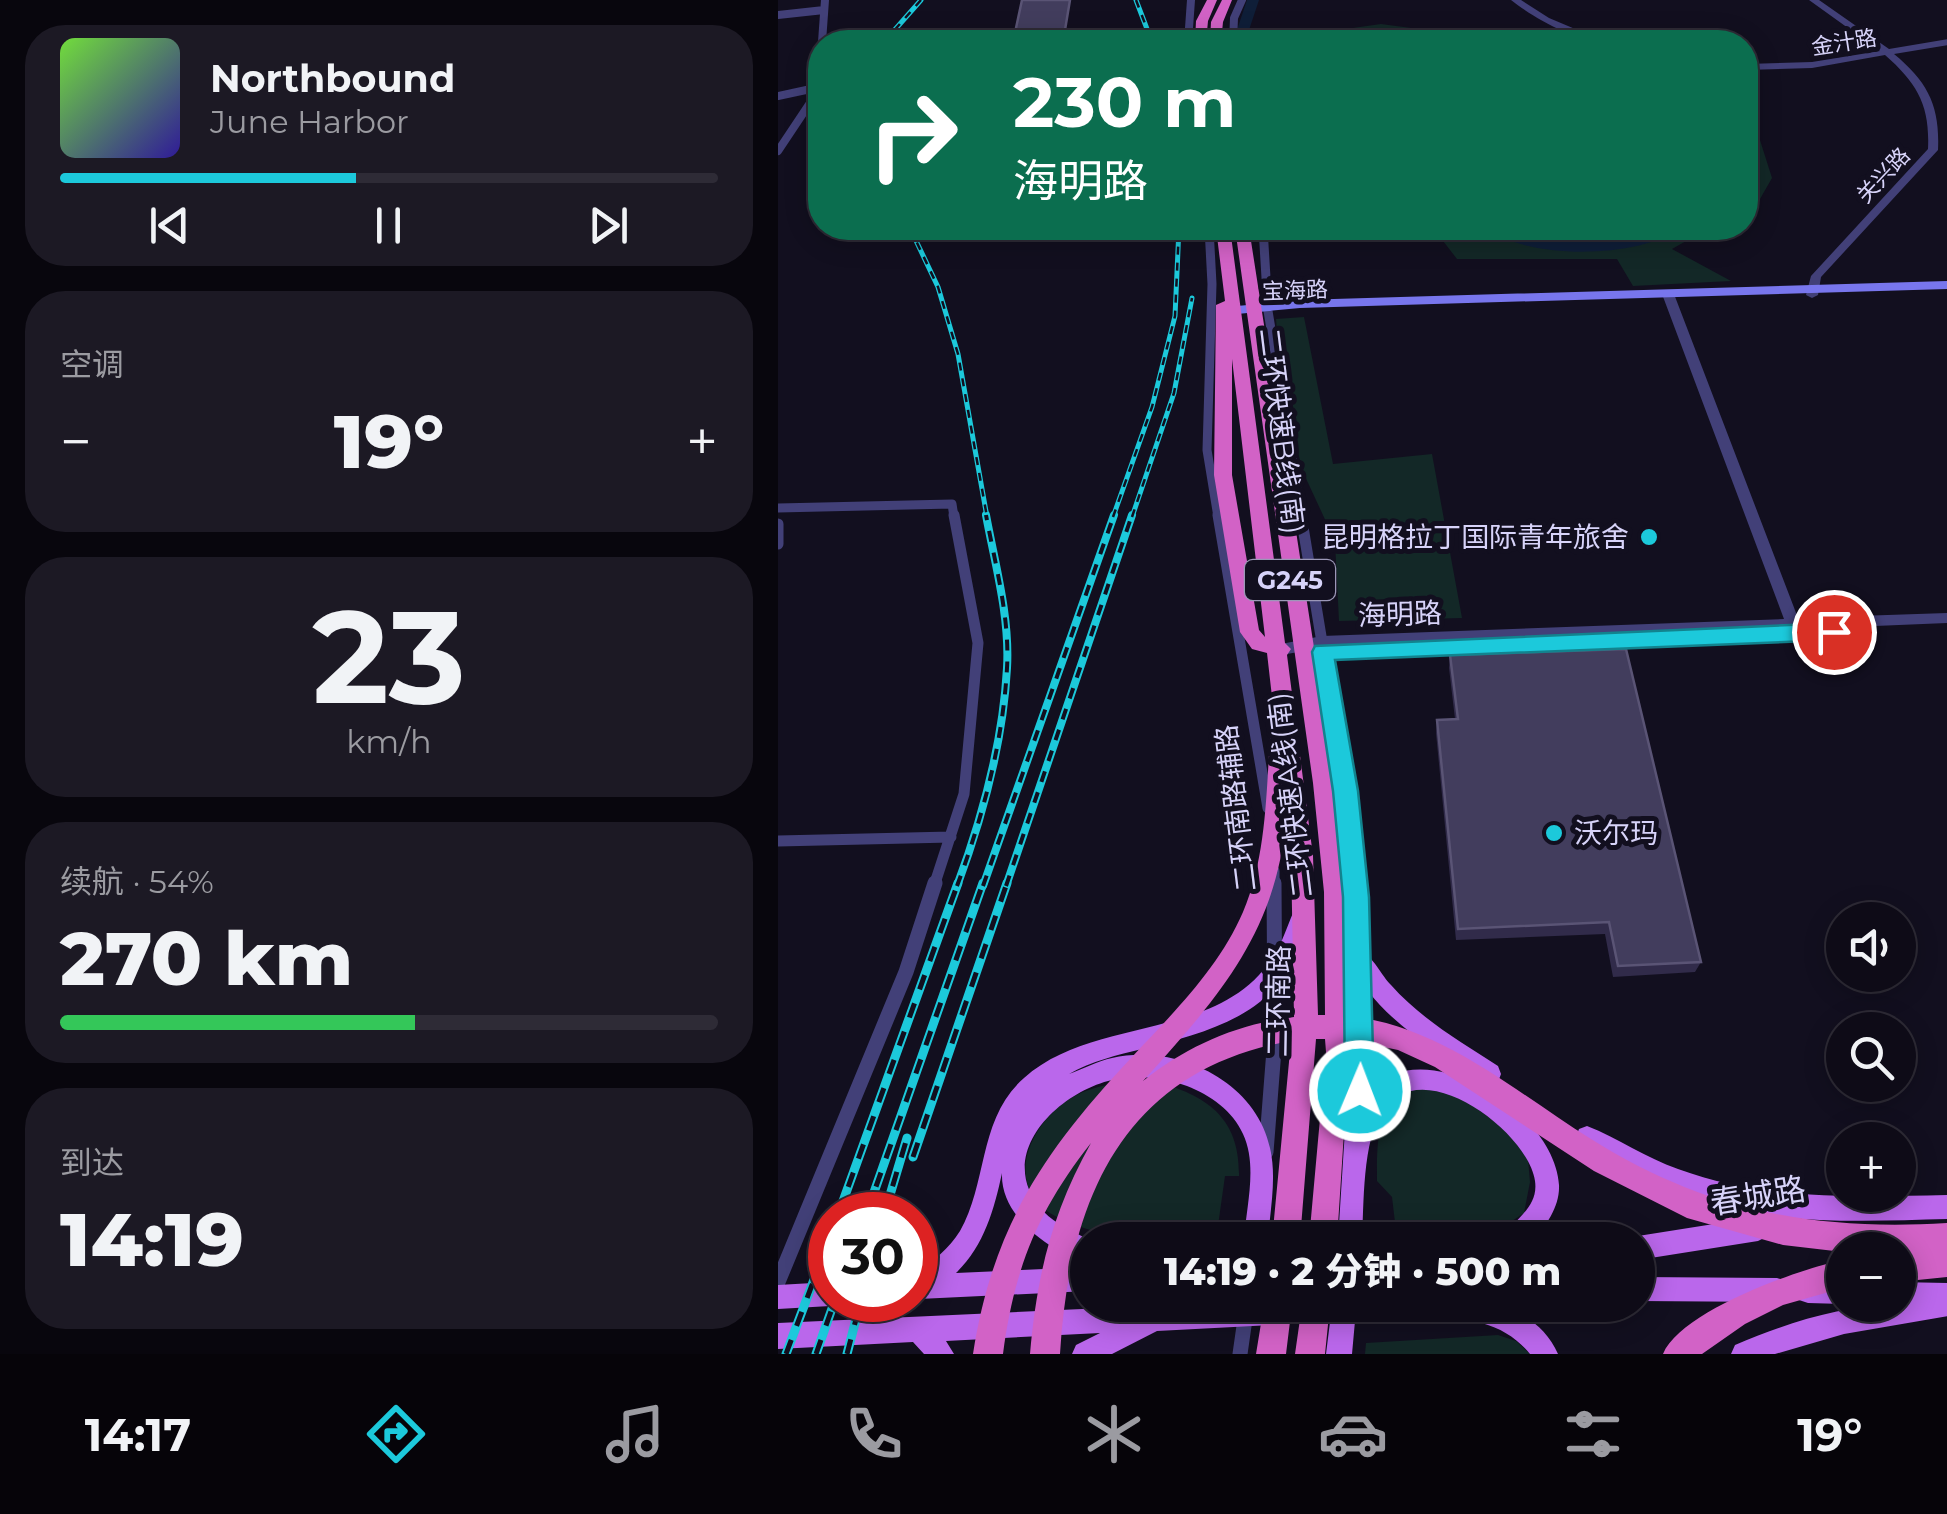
<!DOCTYPE html>
<html lang="zh">
<head>
<meta charset="utf-8">
<style>
	:root { --surface:#0e0b17; --page:#1c1924; --text:#f1f3f6; --muted:#9b9ba1; --line:#2e2b36; --accent:#1cc9db }
	body { margin:0; font-family:Montserrat,"Noto Sans SC",sans-serif; background:var(--page); color:var(--text); height:100vh; display:flex; flex-direction:column; font-size:38px; white-space:nowrap }
	* { box-sizing:border-box; margin:0 }
	p { font-size:32px; color:var(--muted) }
	.icon { flex:none; width:55px; height:55px; fill:none; stroke:currentColor; stroke-width:2; stroke-linecap:round; stroke-linejoin:round }
	.map { position:relative; flex:1; overflow:hidden }
	.panel { display:flex; flex-direction:column; gap:25px; padding:25px; background:#08060d; width:778px }
	.panel>* { flex:none }
	.banner { position:absolute; left:30px; top:30px; width:950px; height:210px; border-radius:40px; box-shadow:0 5px 25px #0003,0 0 0 2px var(--line); background:#0b6e4f; color:#fff; overflow:hidden }
	.controls { position:absolute; left:1048px; top:902px; display:grid; gap:20px }
	.controls a { display:grid; place-items:center; width:90px; height:90px; border-radius:50%; background:var(--surface); box-shadow:0 5px 25px #0003,0 0 0 2px var(--line); font-size:50px }
	.speed { position:absolute; left:30px; top:1192px; display:flex; gap:20px; font-size:50px; font-weight:700; text-align:center }
	.speed>* { display:grid; place-content:center; width:130px; height:130px; border-radius:50%; background:var(--surface); box-shadow:0 5px 25px #0003,0 0 0 2px var(--line); line-height:1 }
	.speed .limit { border:15px solid #d22; background:#fff; color:#111 }
	.pin { position:absolute; display:grid; place-items:center; width:85px; height:85px; color:#fff; margin:-42px; border:5px solid #fff; border-radius:50%; box-shadow:0 2px 10px #0007 }
	.me { position:absolute; width:110px; margin:-55px; rotate:1deg; stroke-linejoin:round; filter:drop-shadow(0 0 8px #0008) }
	.turn { display:flex; align-items:center; gap:35px; height:210px; padding:0 40px; font-size:45px }
	.turn .icon { width:130px; height:130px; stroke-width:2.5 }
	.turn b { display:block; font-size:70px; line-height:85px }
	.big { font-size:75px; font-weight:800; line-height:1.1 }
	.panel .tile { flex:1; display:flex; flex-direction:column; justify-content:center; gap:15px; min-width:0; padding:0 35px; border-radius:40px; background:var(--page) }
	.panel .dial { align-items:center; gap:0 }
	.dial b { font-size:130px; line-height:1 }
	.song { display:flex; align-items:center; gap:30px }
	.cover { width:120px; height:120px; border-radius:15px; background:linear-gradient(135deg,hsl(100 70% 55%),hsl(250 70% 35%)) }
	.played { height:10px; border-radius:5px; background:linear-gradient(90deg,var(--accent) 45%,var(--line) 45%) }
	.keys { display:flex; justify-content:space-around; direction:ltr }
	.heat { display:flex; justify-content:space-between; align-items:center; font-size:55px; direction:ltr }
	.charge { height:15px; border-radius:8px; background:linear-gradient(90deg,#34c759 54%,var(--line) 0) }
	.trip { position:absolute; left:292px; top:1222px; width:585px; height:100px; border-radius:50px; background:var(--surface); box-shadow:0 5px 25px #0003,0 0 0 2px var(--line); font-weight:800; line-height:100px; text-align:center }
	.tabs { display:flex; height:160px; justify-content:space-around; align-items:center; background:#060409; color:var(--muted) }
	.tabs .icon { width:70px; height:70px }
	.tabs .selected { color:var(--accent) }
	.tabs b { font-size:45px; color:var(--text) }
	main { display:flex; flex:1; min-height:0 }
	.map>svg:first-child { display:block }
	.green { fill:#132827 }
	.lines { fill:none; stroke-linecap:round; stroke-linejoin:round }
	.river { fill:#0f1e38; fill-rule:evenodd }
	.minor-far3 { stroke:#424078; stroke-width:8 }
	.minor-far2 { stroke:#424078; stroke-width:9 }
	.minor-far1 { stroke:#424078; stroke-width:11 }
	.minor { stroke:#424078; stroke-width:15 }
	.tertiary { fill:#424078; fill-rule:evenodd }
	.secondary { fill:#7876ed; fill-rule:evenodd }
	.primary { fill:#ba67eb; fill-rule:evenodd }
	.trunk { fill:#d262c6; fill-rule:evenodd }
	.rail-far2-casing { stroke:#1cc9db; stroke-width:5 }
	.rail-far1-casing { stroke:#1cc9db; stroke-width:8 }
	.rail-casing { stroke:#1cc9db; stroke-width:9 }
	.rail-far2 { stroke:#120f1f; stroke-width:2.5; stroke-dasharray:8; stroke-linecap:butt }
	.rail-far1 { stroke:#120f1f; stroke-width:4; stroke-dasharray:11; stroke-linecap:butt }
	.rail { stroke:#120f1f; stroke-width:5; stroke-dasharray:15; stroke-linecap:butt }
	.wall { fill:#312b4a }
	.building { fill:#423d5d; stroke:#5a5475; stroke-width:2.5 }
	.route { fill:#1cc9db; stroke:#12838e; stroke-width:2.5 }
	.poi-dot { fill:#1cc9db; stroke:#120f1f; stroke-width:4 }
	.labels { text-anchor:middle; stroke-width:10; stroke-linejoin:round; paint-order:stroke }
	.far-street-label { font-size:22px; fill:#d7d3f9; stroke:#120f1f }
	.shield { fill:#120f1f; stroke:#9c98b8; stroke-width:2.5 }
	.shield-label { font-size:25px; font-weight:bold; fill:#d7d3f9 }
	.street-label { font-size:28px; fill:#d7d3f9; stroke:#120f1f }
	.poi-label { font-size:28px; fill:#d7d3f9; stroke:#120f1f; text-anchor:end }
	.near-street-label { font-size:32px; fill:#d7d3f9; stroke:#120f1f }
</style>
</head>
<body>
<main>
<section class="panel">
<div class="tile">
<div class="song"><i class="cover"></i><div><b>Northbound</b><p>June Harbor</p></div></div>
<div class="played"></div>
<div class="keys"><svg class="icon" aria-label="previous" viewBox="0 0 24 24"><path d="M18 5L8 12l10 7zM5 5v14"/></svg><svg class="icon" aria-label="pause" viewBox="0 0 24 24"><path d="M8 5v14M16 5v14"/></svg><svg class="icon" aria-label="next" viewBox="0 0 24 24"><path d="M6 5l10 7-10 7zM19 5v14"/></svg></div>
</div>
<div class="tile"><p>空调</p>
<div class="heat"><a>−</a><b class="big">19°</b><a>+</a></div>
</div>
<div class="tile dial"><b>23</b><p>km/h</p></div>
<div class="tile"><p>续航 · 54%</p><b class="big">270 km</b><div class="charge"></div></div>
<div class="tile"><p>到达</p><b class="big">14:19</b></div>
</section>
<div class="map">
<svg width="1170" height="1354" viewBox="0 0 1170 1354">
	<rect width="100%" height="100%" fill="#120f1f"/>
	<!-- green -->
	<path class="green" d="M603,24L686,35L743,32L772,42H477Z
		M968,96L994,178L982,199L968,207Z
		M655,228H931L894,249L953,281L855,286L839,259H679Z
		M526,317L555,464L654,454L684,618L561,621L557,541L525,472L504,390L498,319Z
		M377,1081C429,1096 462,1117 461,1176H447L438,1240C382,1240 333,1243 281,1218C222,1189 250,1123 295,1097C320,1083 349,1082 377,1081Z
		M636,1088L676,1092L735,1135L750,1159L752,1182L746,1213L725,1227L618,1231L614,1197L599,1181C599,1145 597,1103 636,1088Z
		M720,1335L738,1341L752,1354H587L588,1343Z"/>
	<g class="lines">
		<!-- river -->
		<path class="river" d="M469,0H481L467,42H455Z
			M968,163L978,167L976,178L968,183Z
			M709,228C739,226 769,242 801,242C836,242 869,226 902,228C862,259 748,260 709,228Z"/>
		<!-- minor-far3 -->
		<path class="minor-far3" d="M0,15L46,10
			M44,42L47,0
			M410,42L413,0
			M455,42L456,18L464,0
			M0,96L42,87
			M0,151L42,88"/>
		<!-- minor-far2 -->
		<path class="minor-far2" d="M431,228L434,284L429,450L440,517
			M485,228L490,311L524,517
			M0,508L174,504L176,517"/>
		<!-- minor-far1 -->
		<path class="minor-far1" d="M440,515L490,808
			M523,515L553,697L576,886
			M0,524V544
			M0,841L173,837
			M496,871V886
			M156,886L186,794L200,643L176,515"/>
		<!-- minor -->
		<path class="minor" d="M576,883L582,988V1086
			M488,1152L497,1037L496,883
			M0,1282L128,972L157,883
			M462,1354L469,1305"/>
		<!-- tertiary -->
		<path class="tertiary" d="M733,0H743L771,18L828,42C801,44 754,17 733,0Z
			M1031,0H1041L1111,49L1170,39V45L1116,54C1150,82 1162,106 1160,150L1043,277L1040,295L1034,298L1028,295L1033,276L1150,149C1152,106 1140,84 1107,55L1034,68L968,70V64L1034,62L1102,51Z
			M890,291L896,294L1020,618L1170,613V623L1025,629L1023,635H1013L1010,630L544,648L503,655L498,653L496,649L498,645L544,636L1006,619L884,294Z"/>
		<!-- secondary -->
		<path class="secondary" d="M1170,281V289L522,308L459,314L452,310L459,306L522,300Z"/>
		<!-- primary -->
		<path class="primary" d="M522,911L529,913L532,920C525,936 519,955 510,970C480,1021 417,1035 364,1049C340,1055 313,1061 291,1074C305,1069 320,1061 334,1058C398,1043 478,1081 492,1148C499,1178 492,1210 490,1240H466C468,1207 480,1166 465,1134C455,1111 432,1095 409,1086C385,1078 359,1074 334,1080C278,1093 214,1157 266,1212C277,1224 297,1232 311,1240L310,1265C273,1250 222,1218 224,1173C216,1210 206,1246 178,1273L310,1267V1291L141,1299L138,1300H137L138,1273C154,1262 171,1249 182,1231C210,1182 200,1118 246,1078C316,1015 444,1042 496,955C504,943 509,927 515,913Z
			M582,951C596,957 603,975 613,985C643,1019 683,1042 720,1066L723,1074L720,1082L712,1085L704,1082C656,1049 596,1016 572,961L575,954Z
			M562,1031L570,1034L590,1095C597,1088 604,1079 613,1075C675,1049 777,1119 781,1185C782,1206 768,1226 755,1240H725C734,1219 761,1209 757,1181C751,1137 665,1069 621,1096C616,1099 609,1107 605,1112C584,1138 586,1207 584,1240H560L569,1098L551,1042L554,1034Z
			M809,1126C840,1138 868,1158 900,1169C987,1201 1079,1197 1170,1195V1219C1094,1221 1015,1225 941,1206C891,1193 846,1170 801,1145L798,1137L801,1129Z
			M980,1217L988,1221L992,1229L988,1237L980,1241L860,1260V1240H851L860,1236Z
			M860,1277L999,1278L1008,1281L1011,1290L1008,1299L999,1302L860,1301Z
			M1030,1279L1065,1280V1304L1030,1303L1021,1300L1018,1291L1021,1282Z
			M52,1282V1300H62L61,1303L52,1306L0,1309V1285Z
			M1120,1282L1170,1283V1316L1066,1334L997,1354H953L957,1345C1010,1323 1062,1305 1120,1305Z
			M392,1305H725C749,1315 769,1329 780,1354H752C712,1303 633,1318 577,1321L574,1354H548L552,1322L379,1331L334,1354H294L298,1345L322,1333L168,1341L176,1354H146L135,1342L0,1349V1323Z"/>
		<!-- trunk -->
		<path class="trunk" d="M429,0H439L430,21L428,42H417L418,21Z
			M444,0H454L445,22L443,42H432L433,22Z
			M438,228H452L507,643L513,649L509,655L535,856L540,1015H547L546,892L535,783L457,228H471L557,783L568,892L572,1016C665,1027 736,1091 813,1139C928,1211 1035,1231 1170,1223V1277L1120,1282V1254L1133,1253H1120V1250L1065,1252L1005,1245L909,1218L816,1171L657,1067L620,1050L572,1040L559,1240H531L548,1052L547,1039H538L522,1240H494L513,1041C345,1070 291,1200 282,1354H252C259,1274 274,1213 313,1143C260,1210 236,1269 225,1354H195C215,1225 267,1150 354,1057C395,1013 441,968 465,912C488,858 488,797 492,739L498,732L489,653L474,649L462,632L436,475L438,305L447,301ZM454,359L487,637L481,630L454,475ZM508,818L513,856L516,1017C459,1024 409,1046 365,1081C439,999 499,933 508,818Z
			M1065,1260V1288L1005,1305L967,1324L924,1354H885C903,1311 1021,1269 1065,1260Z
			M486,1305H514L508,1354H478Z
			M524,1305H552L547,1354H517Z"/>
		<defs>
			<path id="rail-far2" d="M358,0L374,42
				M106,42L143,0
				M132,228L160,287L180,354L209,517
				M335,517L374,407L397,316L401,228
				M354,517L396,393L414,298"/>
			<path id="rail-far1" d="M179,886C205,816 225,742 229,668C232,617 217,564 208,515
				M205,886L336,515
				M228,886L354,515"/>
			<path id="rail" d="M135,1157L229,883
				M60,1215L180,883
				M88,1215L205,883
				M106,1215L129,1138
				M8,1354L52,1237
				M38,1354L57,1300
				M69,1354L83,1300"/>
		</defs>
		<!-- rail-far2 casing -->
		<use href="#rail-far2" class="rail-far2-casing"/>
		<!-- rail-far1 casing -->
		<use href="#rail-far1" class="rail-far1-casing"/>
		<!-- rail casing -->
		<use href="#rail" class="rail-casing"/>
		<!-- rail-far2 -->
		<use href="#rail-far2" class="rail-far2"/>
		<!-- rail-far1 -->
		<use href="#rail-far1" class="rail-far1"/>
		<!-- rail -->
		<use href="#rail" class="rail"/>
	</g>
	<!-- wall -->
	<path class="wall" d="M672,655L923,962L917,972L835,977L827,934L678,940L658,733L659,720L677,719L671,668Z"/>
	<!-- building -->
	<path class="building" d="M244,0H292L285,42H235Z
		M848,649L923,962L840,966L831,922L680,929L659,720L680,719L672,655Z"/>
	<!-- route -->
	<path class="route" d="M1056,623L1068,632L1056,640L557,660L580,791L591,897L596,1091L592,1102L582,1106L571,1102L567,1091L565,897L555,791L534,652L537,646Z"/>
	<!-- markers -->
	<g class="poi-dot">
		<circle cx="871" cy="537" r="10"/>
		<circle cx="776" cy="833" r="10"/>
	</g>
	<g class="labels">
		<!-- far-street labels -->
		<g class="far-street-label">
			<text transform="translate(1066 42) rotate(-9)" y="8">金汁路</text>
			<text transform="translate(1105 175) rotate(-47)" y="8">关兴路</text>
			<text transform="translate(517 290) rotate(-2)" y="8">宝海路</text>
		</g>
		<!-- shield labels -->
		<rect class="shield" x="467" y="560" width="90" height="40" rx="8"/>
		<g class="shield-label">
			<text x="512" y="589">G245</text>
		</g>
		<!-- street labels -->
		<g class="street-label">
			<text transform="translate(504 431) rotate(83)" y="10">二环快速B线(南)</text>
			<text transform="translate(622 614) rotate(-2)" y="10">海明路</text>
			<text transform="translate(512 795) rotate(-97)" y="10">二环快速A线(南)</text>
			<text transform="translate(458 808) rotate(-97)" y="10">二环南路辅路</text>
			<text transform="translate(500 1001) rotate(-89)" y="10">二环南路</text>
		</g>
		<!-- poi labels -->
		<g class="poi-label">
			<text x="851" y="547">昆明格拉丁国际青年旅舍</text>
			<text x="796" y="843" text-anchor="start">沃尔玛</text>
		</g>
		<!-- near-street labels -->
		<g class="near-street-label">
			<text transform="translate(980 1196) rotate(-9)" y="11">春城路</text>
		</g>
	</g>
</svg>
<div class="controls">
<a><svg class="icon" aria-label="sound" viewBox="0 0 24 24"><path d="M4 9h4l5-4v14l-5-4H4zM17 9q2 3 0 6"/></svg></a>
<a><svg class="icon" aria-label="search" viewBox="0 0 24 24"><circle cx="10" cy="10" r="6"/><path d="M15 15l6 6"/></svg></a>
<a>+</a>
<a>−</a>
</div>
<div class="speed"><div class="limit">30</div></div>
<div class="pin" style="left:1056px;top:632px;background:#d93025"><svg class="icon" aria-label="arrive" viewBox="0 0 24 24"><path d="M6 21V4h12l-3 4 3 4H6"/></svg></div>
<svg class="me" style="left:582px;top:1091px" viewBox="-20 -20 40 40"><circle r="17" fill="#1cc9db" stroke="#fff" stroke-width="3"/><path d="M0-11L8 9 0 5-8 9z" fill="#fff"/></svg>
<div class="trip">14:19 · 2 分钟 · 500 m</div>
<div class="banner">
<div class="turn"><svg class="icon" aria-label="right" viewBox="0 0 24 24"><path d="M7 20v-9h11M14 6l5 5-5 5"/></svg><div><b>230 m</b>海明路</div></div>
</div>
</div>
</main>
<nav class="tabs">
<b>14:17</b>
<svg class="icon selected" aria-label="directions" viewBox="0 0 24 24"><path d="M12 3l9 9-9 9-9-9zM9 14v-3h6M13 9l2 2-2 2"/></svg>
<svg class="icon" aria-label="music" viewBox="0 0 24 24"><path d="M9 18V5l10-2v13"/><circle cx="6" cy="18" r="3"/><circle cx="16" cy="16" r="3"/></svg>
<svg class="icon" aria-label="phone" viewBox="0 0 24 24"><path d="M5 4h4l2 5-3 2q2 4 5 5l2-3 5 2v4C11 20 4 13 5 4z"/></svg>
<svg class="icon" aria-label="climate" viewBox="0 0 24 24"><path d="M12 3v18M4 7l16 10M4 17L20 7"/></svg>
<svg class="icon" aria-label="car" viewBox="0 0 24 24"><path d="M5 17H2v-5l4-1 3-4h7l3 4 3 1v5h-3M9 17h6M6 11h13"/><circle cx="7" cy="17" r="2"/><circle cx="17" cy="17" r="2"/></svg>
<svg class="icon" aria-label="filters" viewBox="0 0 24 24"><path d="M4 7h16M4 17h16"/><circle cx="9" cy="7" r="2"/><circle cx="15" cy="17" r="2"/></svg>
<b>19°</b>
</nav>
</body>
</html>
